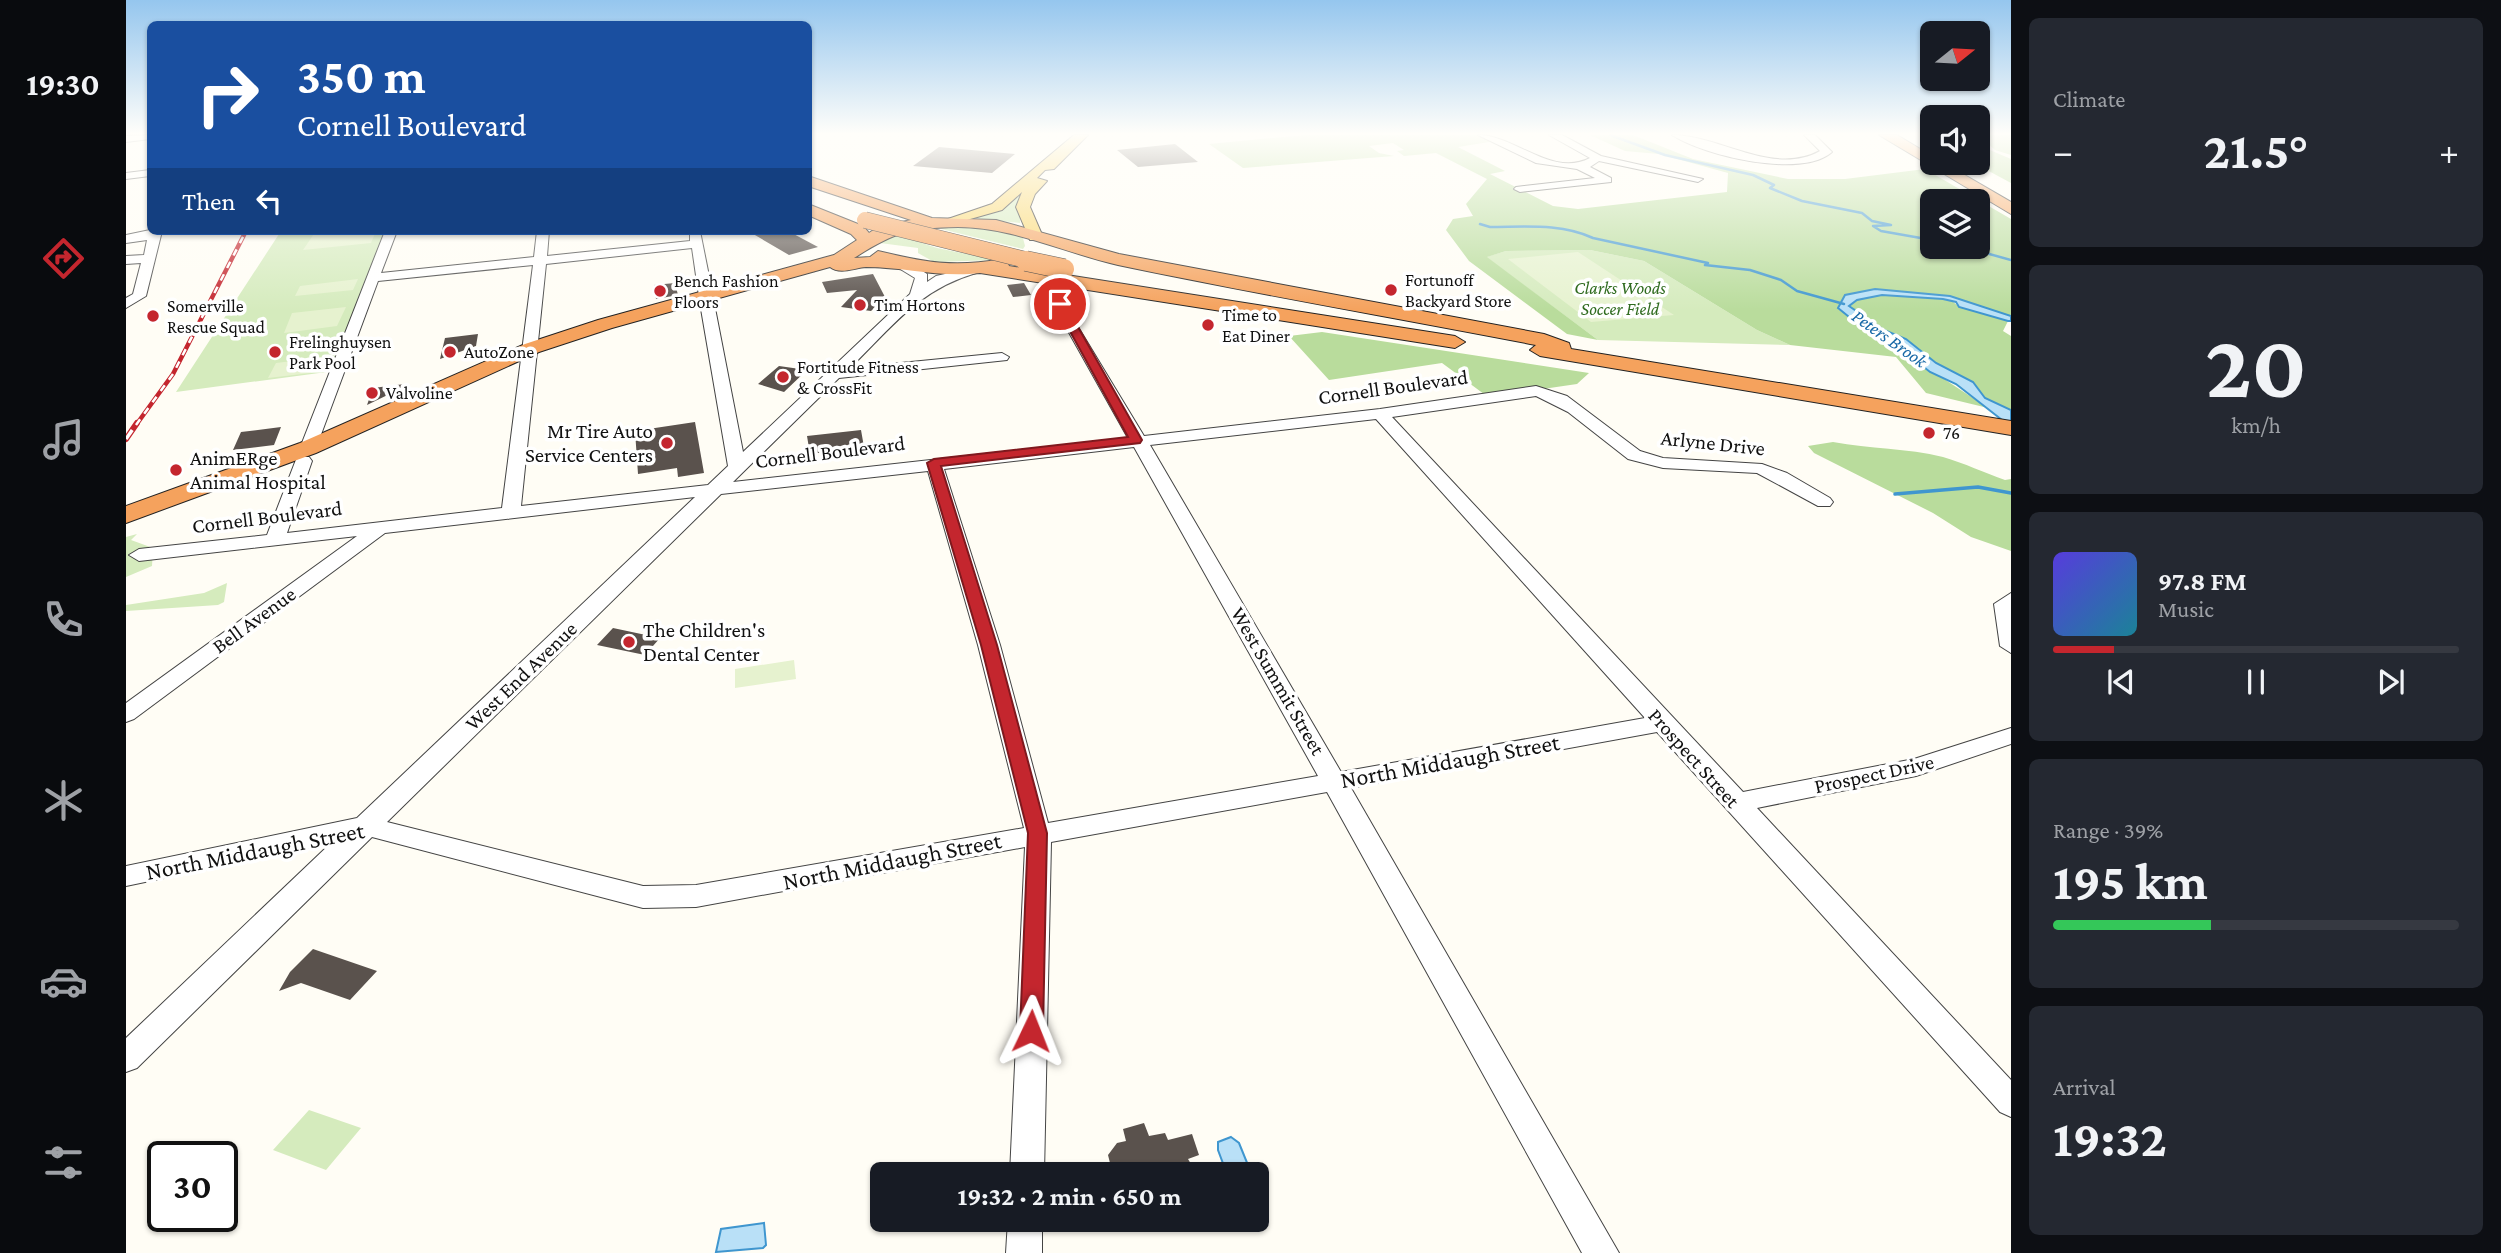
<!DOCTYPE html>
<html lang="en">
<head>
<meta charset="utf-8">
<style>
	:root { --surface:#171b24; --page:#242831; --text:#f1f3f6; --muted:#9ea1a6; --line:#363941; --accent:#c4262e }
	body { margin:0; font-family:"Crimson Pro",serif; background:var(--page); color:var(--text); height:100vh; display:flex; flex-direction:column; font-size:26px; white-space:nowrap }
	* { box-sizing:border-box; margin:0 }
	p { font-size:23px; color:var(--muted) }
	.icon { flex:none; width:38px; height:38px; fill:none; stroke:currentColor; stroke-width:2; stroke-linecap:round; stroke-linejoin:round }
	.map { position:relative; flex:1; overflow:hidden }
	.details { display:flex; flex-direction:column; gap:18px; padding:18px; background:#0d0f14; width:490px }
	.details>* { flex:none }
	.top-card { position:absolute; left:21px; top:21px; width:665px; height:214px; border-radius:10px; box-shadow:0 2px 5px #0004; background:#1a4fa0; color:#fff; overflow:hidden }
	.needle { width:46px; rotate:72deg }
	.fabs { position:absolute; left:1794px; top:21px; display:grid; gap:14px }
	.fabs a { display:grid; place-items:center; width:70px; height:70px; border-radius:10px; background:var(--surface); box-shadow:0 2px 5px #0004; font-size:35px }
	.speed { position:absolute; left:21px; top:1141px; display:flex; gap:14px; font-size:35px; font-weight:700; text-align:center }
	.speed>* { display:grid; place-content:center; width:91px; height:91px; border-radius:50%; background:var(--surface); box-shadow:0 2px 5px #0004; line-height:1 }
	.speed .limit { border:4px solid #111; border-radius:10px; background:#fff; color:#111 }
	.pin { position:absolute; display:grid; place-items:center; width:60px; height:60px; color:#fff; margin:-30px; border:4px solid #fff; border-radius:50%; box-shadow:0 2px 7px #0007 }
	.me { position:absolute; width:77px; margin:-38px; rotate:2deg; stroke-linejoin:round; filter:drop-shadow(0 0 5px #0008) }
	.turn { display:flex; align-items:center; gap:24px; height:147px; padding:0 35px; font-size:32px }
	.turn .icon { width:91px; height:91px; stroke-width:2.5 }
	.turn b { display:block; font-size:49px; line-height:60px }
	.then { display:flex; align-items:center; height:66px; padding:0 35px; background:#0003; gap:14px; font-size:26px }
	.big { font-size:52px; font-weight:700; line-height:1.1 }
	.details .tile { flex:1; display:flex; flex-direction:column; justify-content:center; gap:10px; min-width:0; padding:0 24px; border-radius:10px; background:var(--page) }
	.details .dial { align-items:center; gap:0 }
	.dial b { font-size:91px; line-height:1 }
	.song { display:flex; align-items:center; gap:21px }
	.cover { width:84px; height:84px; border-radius:10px; background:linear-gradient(135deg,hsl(250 70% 55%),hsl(190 70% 35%)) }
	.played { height:7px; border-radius:4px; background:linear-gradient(90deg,var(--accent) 15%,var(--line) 15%) }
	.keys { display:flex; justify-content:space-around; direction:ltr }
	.heat { display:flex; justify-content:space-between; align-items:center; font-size:38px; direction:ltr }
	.charge { height:10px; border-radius:5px; background:linear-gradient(90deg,#34c759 39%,var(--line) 0) }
	.trip { position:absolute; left:744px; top:1162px; width:399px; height:70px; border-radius:10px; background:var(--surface); box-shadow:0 2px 5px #0004; font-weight:700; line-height:70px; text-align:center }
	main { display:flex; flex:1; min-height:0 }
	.menu { display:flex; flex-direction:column; width:126px; justify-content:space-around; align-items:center; background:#090b0e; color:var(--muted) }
	.menu .icon { width:49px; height:49px }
	.menu .current { color:var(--accent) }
	.menu b { font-size:32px; color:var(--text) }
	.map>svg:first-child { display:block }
	.green { fill:#d5ebbd }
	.forest { fill:#b9dc9c; fill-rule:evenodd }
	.pitch { fill:#e6f2cf }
	.water { fill:#b9e0f7; stroke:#3f96cf; stroke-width:2 }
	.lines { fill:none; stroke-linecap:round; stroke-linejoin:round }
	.stream-far1 { stroke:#3f96cf; stroke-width:2.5 }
	.stream { stroke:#3f96cf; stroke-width:3.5 }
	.building { fill:#5a524d }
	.minor-casing { stroke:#444; stroke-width:2 }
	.major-casing { stroke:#222; stroke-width:2 }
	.highway-casing { stroke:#222; stroke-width:2 }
	.minor { fill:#fff; fill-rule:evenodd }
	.major { fill:#f9d66b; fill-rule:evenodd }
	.highway { fill:#f5a25d; fill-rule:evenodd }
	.rail-far1-casing { stroke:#c4262e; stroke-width:4.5 }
	.rail-casing { stroke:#c4262e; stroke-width:6 }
	.rail-far1 { stroke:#fff; stroke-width:2.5; stroke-dasharray:7; stroke-linecap:butt }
	.rail { stroke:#fff; stroke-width:3.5; stroke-dasharray:11; stroke-linecap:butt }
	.highway-bridge-far1-casing { stroke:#222; stroke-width:17; stroke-linecap:butt }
	.highway-bridge-casing { stroke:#222; stroke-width:21; stroke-linecap:butt }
	.highway-bridge-far1 { stroke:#f5a25d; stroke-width:16 }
	.highway-bridge { stroke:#f5a25d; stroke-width:20 }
	.route { fill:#c4262e; stroke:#7f191e; stroke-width:2 }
	.poi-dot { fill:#c4262e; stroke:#fff; stroke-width:2.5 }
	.labels { text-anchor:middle; stroke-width:7; stroke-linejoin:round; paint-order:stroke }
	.far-poi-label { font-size:18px; fill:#111; stroke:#fff; text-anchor:start }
	.far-park-label { font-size:18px; font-style:italic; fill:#2f6b1f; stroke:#fff }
	.far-water-label { font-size:19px; font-style:italic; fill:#1768a6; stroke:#fff }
	.street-label { font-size:21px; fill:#111; stroke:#fff }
	.poi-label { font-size:21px; fill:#111; stroke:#fff; text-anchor:start }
	.near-street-label { font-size:24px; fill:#111; stroke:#fff }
</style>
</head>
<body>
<main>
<nav class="menu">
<b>19:30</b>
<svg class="icon current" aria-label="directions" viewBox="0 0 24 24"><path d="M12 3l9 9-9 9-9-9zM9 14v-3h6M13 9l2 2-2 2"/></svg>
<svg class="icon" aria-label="music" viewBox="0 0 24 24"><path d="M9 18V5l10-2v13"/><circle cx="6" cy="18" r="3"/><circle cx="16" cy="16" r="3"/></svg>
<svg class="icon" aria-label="phone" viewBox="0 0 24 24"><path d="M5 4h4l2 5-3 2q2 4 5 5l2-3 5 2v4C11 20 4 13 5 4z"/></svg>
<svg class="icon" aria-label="climate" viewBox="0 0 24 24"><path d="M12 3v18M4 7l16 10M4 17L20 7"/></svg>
<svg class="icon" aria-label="car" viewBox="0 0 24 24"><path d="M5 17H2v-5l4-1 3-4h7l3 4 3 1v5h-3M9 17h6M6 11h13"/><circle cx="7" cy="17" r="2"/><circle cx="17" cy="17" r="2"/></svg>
<svg class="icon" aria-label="filters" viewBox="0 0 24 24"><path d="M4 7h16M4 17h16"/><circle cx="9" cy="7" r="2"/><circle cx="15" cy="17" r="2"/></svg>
</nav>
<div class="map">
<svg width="1885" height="1253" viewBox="0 0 1885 1253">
	<rect width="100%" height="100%" fill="#fffdf5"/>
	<!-- green -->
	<path class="green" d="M894,194V223L846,218L874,211Z
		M803,226C832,226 871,223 897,238L899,246L897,249Z
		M155,231H263L208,371L50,392Z
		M766,233L811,248L870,260L808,262L792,253V248L754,243Z
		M1464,250L1518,261L1631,330L1664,345L1472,340L1360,257L1380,251Z
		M11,534L5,540L27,548L26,566L0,577V537Z
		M101,583L98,602L92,605L0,611V605L78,593Z
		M183,1110L235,1128L200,1170L147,1150Z"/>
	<!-- forest -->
	<path class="forest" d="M1179,135H1357L1369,141L1332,147L1379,171L1364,174L1427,206L1452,209L1601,192L1602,173L1533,154L1499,151L1464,135H1507L1567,159L1662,179H1719L1799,169L1885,219V316L1824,296L1749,289L1719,295L1712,309L1862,408L1800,393L1770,357L1664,345L1631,330L1518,261L1464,250L1380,251L1361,257L1472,340L1441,334L1343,261L1320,230L1327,219L1347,216L1340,204L1361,179L1310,153L1278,156L1271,151L1278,150L1267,143L1243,146L1253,153L1268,156L1117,168L1083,144ZM1806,201H1852V247H1806Z
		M1852,135H1885V155L1869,150Z
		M1852,145L1885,159V183L1848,163H1852Z
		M1756,295L1825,300L1833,307L1882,321L1877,331L1885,336V410L1859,398L1847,382L1810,363L1780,339L1758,330L1722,306L1731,300Z
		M1196,332L1463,373L1451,384L1362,397L1316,363L1203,380L1163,336Z
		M1707,442C1744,449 1781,448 1817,457C1838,463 1859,473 1879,480L1885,479V551L1845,537L1807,513L1688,453L1682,446Z"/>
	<!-- pitch -->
	<path class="pitch" d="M190,231H250L245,243L177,250Z
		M1452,252L1548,315L1465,322L1382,259Z
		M232,279L227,290L169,296L174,286Z
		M220,307L211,326L158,333L166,313Z
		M199,357L193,372L142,378L150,363Z
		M668,660L670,679L609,688V669Z"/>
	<!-- water -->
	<path class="water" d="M1749,289L1824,296L1885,316V321H1882L1833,307L1830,302L1817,299L1756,295L1731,300L1723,306L1758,330L1780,339L1810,363L1847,382L1859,398L1885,410V427L1830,384L1804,372L1783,355L1738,329L1712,308L1719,295Z
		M1105,1137L1113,1143L1124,1170L1122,1174H1101L1092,1150V1142Z
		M638,1223L640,1245L637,1248L590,1252L595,1229Z"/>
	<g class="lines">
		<!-- stream-far1 -->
		<path class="stream-far1" d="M1484,135L1539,155L1627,175L1648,185L1644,188L1676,201L1736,213L1746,221L1765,225L1747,226L1755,231L1806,240
			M1354,224L1364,227C1399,227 1435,223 1467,238L1582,263L1579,265L1624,270L1655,280L1671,291L1718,304
			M1838,247L1885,260"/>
		<!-- stream -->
		<path class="stream" d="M1769,494L1852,487L1885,493"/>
	</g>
	<!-- building -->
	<path class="building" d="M1049,144L1072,162L1012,167L991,150Z
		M813,147L889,154L866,173L787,166Z
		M622,231H662L692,247L663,255Z
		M747,274L759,297L745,311L715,307L731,290L701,293L696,282Z
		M549,283L552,295L530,299L528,285Z
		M898,283L905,295L887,297L881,285Z
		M352,334L350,346L314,359L319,338Z
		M653,366L681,370L658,392L632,384Z
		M279,384L280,386L241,405L247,388Z
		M569,422L578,473L552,477L551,468L512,474L509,431Z
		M155,427L148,445L107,450L115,432Z
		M735,430L738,447L684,454L681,436Z
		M487,628L534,638L519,655L471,645Z
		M187,949L251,971L224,1000L175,983L153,991L164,972Z
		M1018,1123L1023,1136L1039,1133L1042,1140L1066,1134L1073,1155L1062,1159L1071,1174H991L986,1171L982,1155L991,1143L1000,1141L997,1129Z"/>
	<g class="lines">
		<defs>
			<path id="minor" d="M24,135V139L0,142V136Z
				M1352,135C1389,135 1426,178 1464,158L1423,135H1436L1475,156L1577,179L1572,182L1473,161L1464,167L1485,178V182L1394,192L1388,189L1390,187L1469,178L1451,169L1410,163Z
				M1546,135C1594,135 1647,177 1694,151L1678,135H1689L1706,152C1676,179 1578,156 1546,135Z
				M24,170V176L0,179V173Z
				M24,230L36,231L20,296L0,308V298L7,294L15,263L0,264V256L18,255L21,240L0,243V235Z
				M259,231H271L255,273L408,257L411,231H423L421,256L564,241V231H574L587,296L583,299L588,303L617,452L784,294L789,278L771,267V261H781L801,274V282L810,276L850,267V273C792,290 766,327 724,368L876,353L883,357L881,360L713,378L607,482L1002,438L927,304L942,293L949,297L941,305L949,322L1018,436L1254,409L1410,386L1441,396L1514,451L1537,458L1636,464L1661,473L1704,498L1707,502L1704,506H1692L1631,473L1537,468L1502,459L1442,412L1410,396L1266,417L1617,792L1788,759L1885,728V744L1790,776L1631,808L1885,1080V1117L1874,1112L1531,732L1225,788L1493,1253H1456L1201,792L925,842L918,1174H884L899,847L570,907L517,908L246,837L11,1068L0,1072V1038L205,843L0,886V866L231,818L569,497L259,533L8,719L0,722V703L231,536L13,561L3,555L13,549L141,535L171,457H183L186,461L161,533L376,508L407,265L252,281L190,448L182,453L174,448ZM566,248L573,296L578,300L574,303L602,466L582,485L395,506L420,264ZM1250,419L1519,718L1215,772L1024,445ZM1008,447L1192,776L922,823L874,645L818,469ZM802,471L852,645L898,828L570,885L517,886L261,822L595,494Z
				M1885,593V653L1874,646L1868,604Z
				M882,1220H916V1253H880Z"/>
			<path id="major" d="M948,135H962L928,169L919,170L911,178L921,181L909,194L904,207L917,237L914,240H904L890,207L896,192L876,210L823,225L816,221L866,204Z"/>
			<path id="highway" d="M1753,135H1771L1806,156V163H1818L1885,202V214Z
				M682,176L806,218L870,220L993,254L1418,334L1443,343L1445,349L1885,421V435L1414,356L1404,350L1410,345C1271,318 1130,294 992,265C939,253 887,227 832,227C782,228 769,232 728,258L744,257L752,251C798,262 828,268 875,259L881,260L883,266L1329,336L1339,342L1329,348L854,273C815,278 779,267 740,267C728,268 714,275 704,267L486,328L413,352L190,453L0,523V506L174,443L399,344L472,320L708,255L731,240L725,234L682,215V204L737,226L743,233L752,227L785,220L682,186Z"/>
		</defs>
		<!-- minor casing -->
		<use href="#minor" class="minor-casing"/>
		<!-- major casing -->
		<use href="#major" class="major-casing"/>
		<!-- highway casing -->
		<use href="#highway" class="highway-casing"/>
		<!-- minor -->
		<use href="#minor" class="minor"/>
		<!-- major -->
		<use href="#major" class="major"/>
		<!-- highway -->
		<use href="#highway" class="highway"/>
		<defs>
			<path id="rail-far1" d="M10,425L47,374L120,231"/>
			<path id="rail" d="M0,439L11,423"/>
		</defs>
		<!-- rail-far1 casing -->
		<use href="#rail-far1" class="rail-far1-casing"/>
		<!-- rail casing -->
		<use href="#rail" class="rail-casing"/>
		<!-- rail-far1 -->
		<use href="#rail-far1" class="rail-far1"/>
		<!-- rail -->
		<use href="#rail" class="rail"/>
		<defs>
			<path id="highway-bridge-far1" d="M739,220L908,262"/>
			<path id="highway-bridge" d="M900,261L938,269"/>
		</defs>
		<!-- highway-bridge-far1 casing -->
		<use href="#highway-bridge-far1" class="highway-bridge-far1-casing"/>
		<!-- highway-bridge casing -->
		<use href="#highway-bridge" class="highway-bridge-casing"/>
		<!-- highway-bridge-far1 -->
		<use href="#highway-bridge-far1" class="highway-bridge-far1"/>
		<!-- highway-bridge -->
		<use href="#highway-bridge" class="highway-bridge"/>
	</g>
	<!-- sky -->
	<linearGradient id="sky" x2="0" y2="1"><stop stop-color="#95c6ee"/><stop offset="0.43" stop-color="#fffefa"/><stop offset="1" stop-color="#fffefa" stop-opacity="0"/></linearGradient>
	<rect width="1885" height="311" fill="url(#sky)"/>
	<!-- route -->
	<path class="route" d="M934,301L939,304L1016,440L1014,443L815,466L871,645L921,833L917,1031L913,1038L905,1041L897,1038L894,1031L902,833L855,645L801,463L808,459L1002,437L929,304Z"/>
	<!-- markers -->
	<g class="poi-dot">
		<circle cx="1265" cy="290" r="7"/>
		<circle cx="534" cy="291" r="7"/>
		<circle cx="734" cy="305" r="7"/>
		<circle cx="27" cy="316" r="7"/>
		<circle cx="1082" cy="325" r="7"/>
		<circle cx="149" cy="352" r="7"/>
		<circle cx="324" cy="352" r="7"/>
		<circle cx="657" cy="377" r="7"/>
		<circle cx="246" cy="393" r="7"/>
		<circle cx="1803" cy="433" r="7"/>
		<circle cx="541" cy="443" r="7"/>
		<circle cx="50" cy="470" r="7"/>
		<circle cx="503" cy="642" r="7"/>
	</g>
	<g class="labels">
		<!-- far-poi labels -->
		<g class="far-poi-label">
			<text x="1279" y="286">Fortunoff<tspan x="1279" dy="21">Backyard Store</tspan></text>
			<text x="548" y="287">Bench Fashion<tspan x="548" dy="21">Floors</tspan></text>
			<text x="748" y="311">Tim Hortons</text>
			<text x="41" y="312">Somerville<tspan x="41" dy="21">Rescue Squad</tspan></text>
			<text x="1096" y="321">Time to<tspan x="1096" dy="21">Eat Diner</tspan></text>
			<text x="163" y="348">Frelinghuysen<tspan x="163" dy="21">Park Pool</tspan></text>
			<text x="338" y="358">AutoZone</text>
			<text x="671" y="373">Fortitude Fitness<tspan x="671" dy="21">&amp; CrossFit</tspan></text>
			<text x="260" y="399">Valvoline</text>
			<text x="1817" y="439">76</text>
		</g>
		<!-- far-park labels -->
		<g class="far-park-label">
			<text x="1494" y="294">Clarks Woods<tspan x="1494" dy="21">Soccer Field</tspan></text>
		</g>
		<!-- far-water labels -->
		<g class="far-water-label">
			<text transform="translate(1764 338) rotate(35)" y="7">Peters Brook</text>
		</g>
		<!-- street labels -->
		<g class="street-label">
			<text transform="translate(1267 387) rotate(-8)" y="7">Cornell Boulevard</text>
			<text transform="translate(1587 443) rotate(6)" y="7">Arlyne Drive</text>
			<text transform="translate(704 452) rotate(-7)" y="7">Cornell Boulevard</text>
			<text transform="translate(141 517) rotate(-7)" y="7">Cornell Boulevard</text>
			<text transform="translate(128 620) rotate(-36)" y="7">Bell Avenue</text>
			<text transform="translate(395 676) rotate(-44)" y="7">West End Avenue</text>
			<text transform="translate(1152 681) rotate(60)" y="7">West Summit Street</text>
			<text transform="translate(1568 758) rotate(48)" y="7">Prospect Street</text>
			<text transform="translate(1748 774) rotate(-12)" y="7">Prospect Drive</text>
		</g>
		<!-- poi labels -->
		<g class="poi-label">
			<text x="527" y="438" text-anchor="end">Mr Tire Auto<tspan x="527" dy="24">Service Centers</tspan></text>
			<text x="64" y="465">AnimERge<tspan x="64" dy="24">Animal Hospital</tspan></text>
			<text x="517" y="637">The Children's<tspan x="517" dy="24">Dental Center</tspan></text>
		</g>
		<!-- near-street labels -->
		<g class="near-street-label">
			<text transform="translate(1324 761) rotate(-10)" y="8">North Middaugh Street</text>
			<text transform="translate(129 851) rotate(-11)" y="8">North Middaugh Street</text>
			<text transform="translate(766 861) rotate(-11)" y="8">North Middaugh Street</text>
		</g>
	</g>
</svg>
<div class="fabs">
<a><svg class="needle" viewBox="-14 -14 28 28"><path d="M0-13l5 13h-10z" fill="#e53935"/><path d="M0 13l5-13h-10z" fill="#9ea1a6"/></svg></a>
<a><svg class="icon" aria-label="sound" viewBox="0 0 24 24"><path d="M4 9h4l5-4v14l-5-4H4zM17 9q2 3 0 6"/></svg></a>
<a><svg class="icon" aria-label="layers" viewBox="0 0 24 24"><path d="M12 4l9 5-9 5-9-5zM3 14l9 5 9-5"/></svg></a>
</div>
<div class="speed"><div class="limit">30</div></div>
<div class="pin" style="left:934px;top:304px;background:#d93025"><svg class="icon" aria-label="arrive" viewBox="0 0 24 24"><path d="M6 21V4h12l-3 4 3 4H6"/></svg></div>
<svg class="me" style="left:905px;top:1031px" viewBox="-20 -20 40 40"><path d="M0-17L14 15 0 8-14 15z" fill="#c4262e" stroke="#fff" stroke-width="4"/></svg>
<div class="trip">19:32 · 2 min · 650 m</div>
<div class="top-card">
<div class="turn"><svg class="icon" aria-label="right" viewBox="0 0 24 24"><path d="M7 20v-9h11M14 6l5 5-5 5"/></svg><div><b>350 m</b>Cornell Boulevard</div></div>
<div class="then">Then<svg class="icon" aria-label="left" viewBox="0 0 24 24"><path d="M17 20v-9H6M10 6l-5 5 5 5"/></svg></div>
</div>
</div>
<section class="details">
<div class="tile"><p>Climate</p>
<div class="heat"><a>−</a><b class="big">21.5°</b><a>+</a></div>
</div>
<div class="tile dial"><b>20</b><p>km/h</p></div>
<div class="tile">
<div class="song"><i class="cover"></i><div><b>97.8 FM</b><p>Music</p></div></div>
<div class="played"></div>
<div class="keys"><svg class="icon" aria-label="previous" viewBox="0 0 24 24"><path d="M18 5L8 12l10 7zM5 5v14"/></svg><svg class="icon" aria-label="pause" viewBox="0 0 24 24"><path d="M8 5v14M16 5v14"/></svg><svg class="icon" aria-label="next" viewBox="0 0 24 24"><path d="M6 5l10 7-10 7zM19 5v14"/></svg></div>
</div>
<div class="tile"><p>Range · 39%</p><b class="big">195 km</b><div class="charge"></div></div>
<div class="tile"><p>Arrival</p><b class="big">19:32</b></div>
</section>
</main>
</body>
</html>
